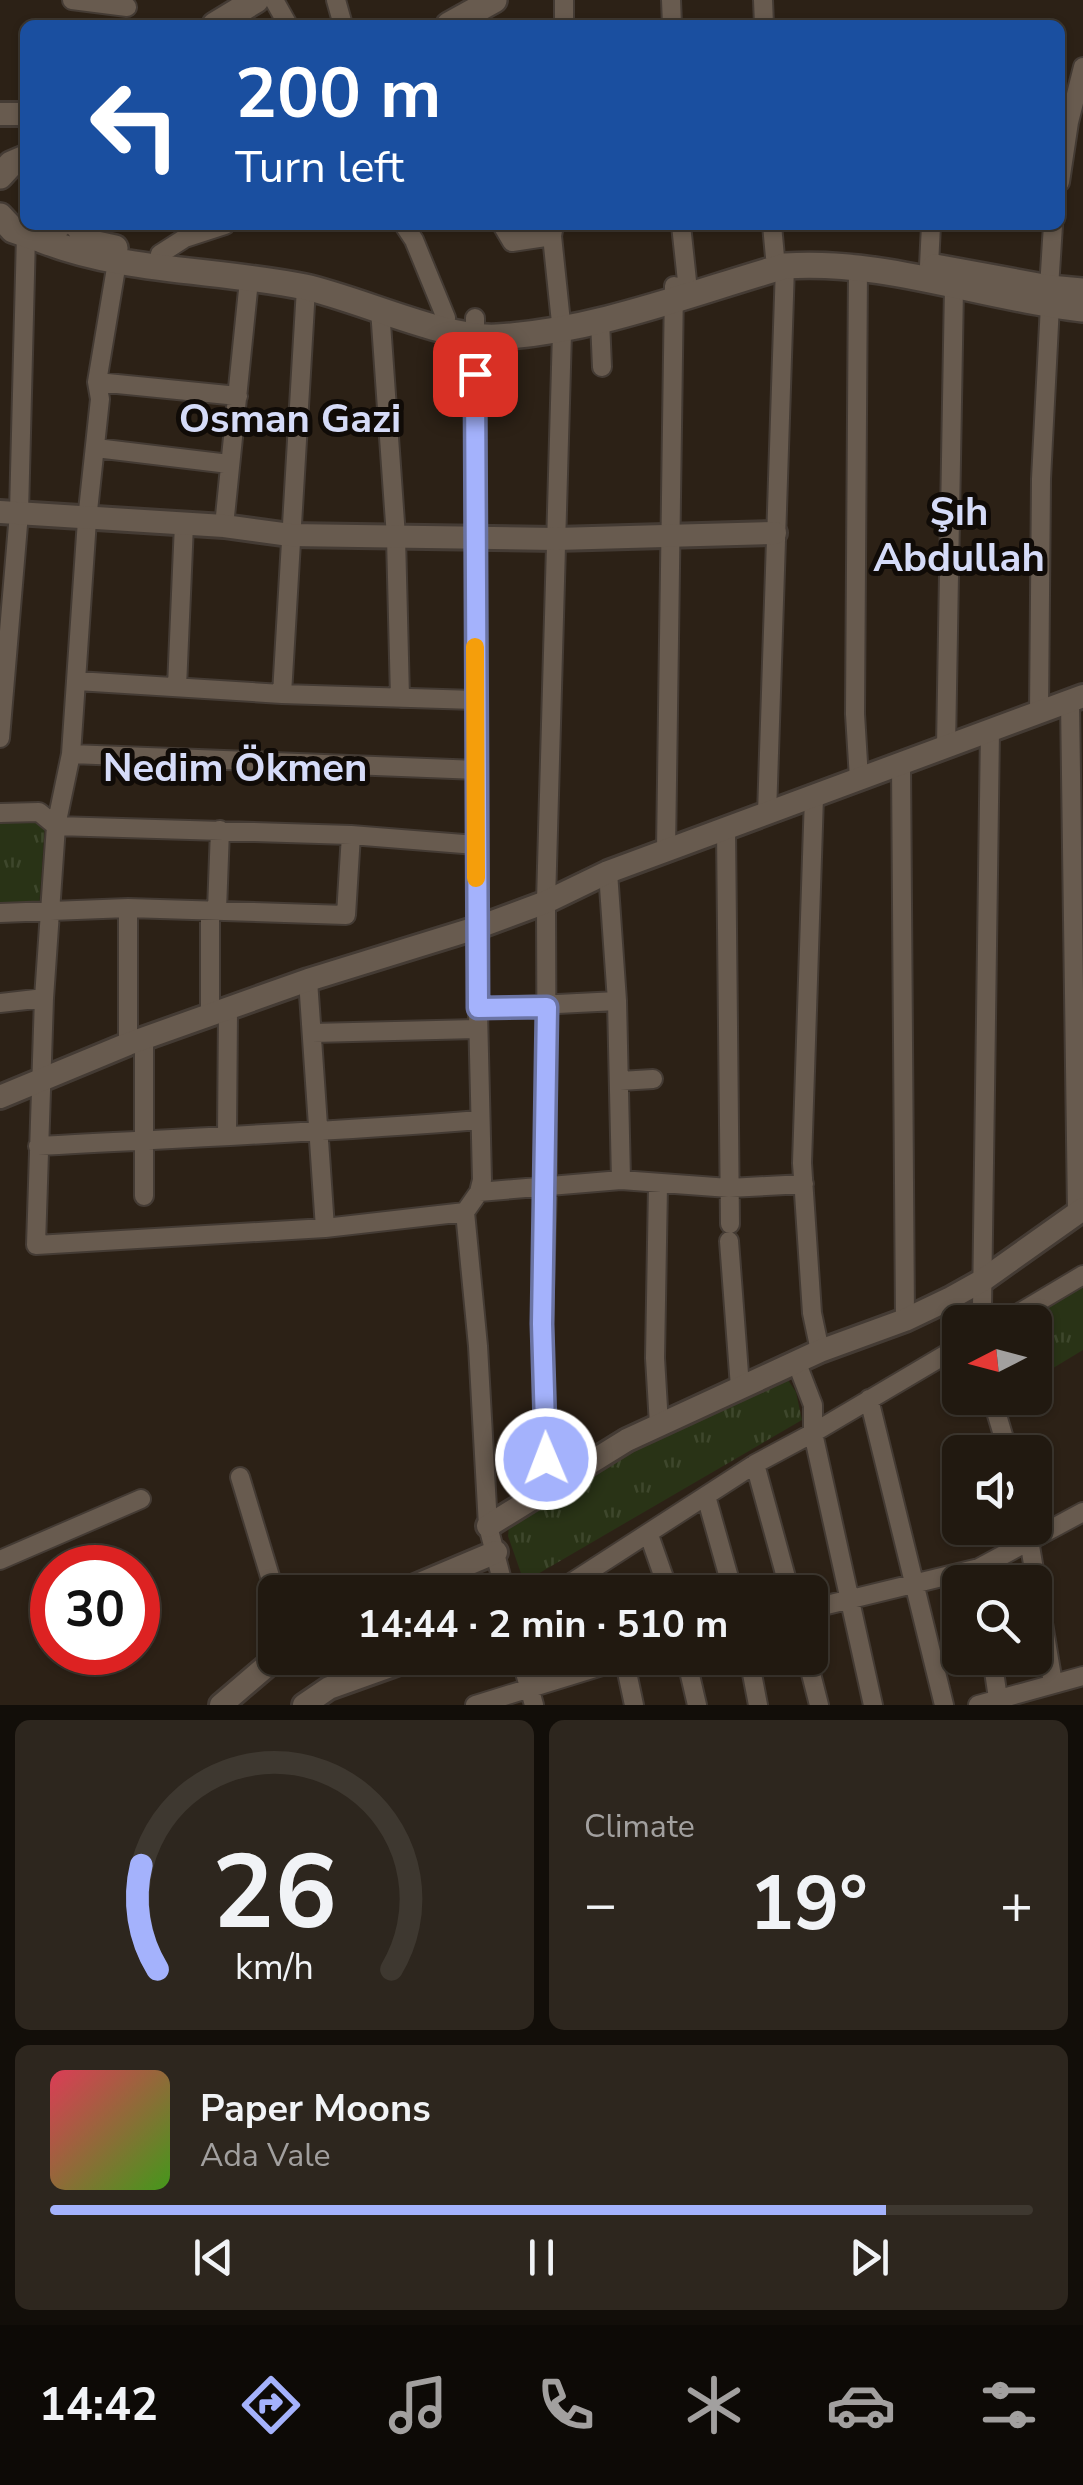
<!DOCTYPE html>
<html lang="en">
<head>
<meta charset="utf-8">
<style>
	:root { --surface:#211910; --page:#2d261e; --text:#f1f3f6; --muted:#a2a09f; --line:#3e3830; --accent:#a4b2fc }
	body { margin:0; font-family:"Nunito Sans",sans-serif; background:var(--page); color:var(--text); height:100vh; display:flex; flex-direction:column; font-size:38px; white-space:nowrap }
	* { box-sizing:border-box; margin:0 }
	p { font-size:32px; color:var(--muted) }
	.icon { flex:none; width:55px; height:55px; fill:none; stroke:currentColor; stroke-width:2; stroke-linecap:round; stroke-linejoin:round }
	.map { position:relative; height:1705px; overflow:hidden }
	.details { display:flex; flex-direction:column; gap:15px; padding:15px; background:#120e09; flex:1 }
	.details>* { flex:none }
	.guide { position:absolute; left:20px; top:20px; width:1045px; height:210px; border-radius:15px; box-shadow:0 2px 8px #0004,0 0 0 2px var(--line); background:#1a4fa0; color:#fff; overflow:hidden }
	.needle { width:65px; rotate:264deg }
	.controls { position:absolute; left:942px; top:1305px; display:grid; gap:20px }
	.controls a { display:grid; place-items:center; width:110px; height:110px; border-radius:15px; background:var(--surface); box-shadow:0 2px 8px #0004,0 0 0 2px var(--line); font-size:50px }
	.speed { position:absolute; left:30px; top:1545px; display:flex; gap:20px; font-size:50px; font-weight:700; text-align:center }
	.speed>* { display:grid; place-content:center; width:130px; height:130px; border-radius:50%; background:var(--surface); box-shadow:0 2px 8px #0004,0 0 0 2px var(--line); line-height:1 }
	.speed .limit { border:15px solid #d22; background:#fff; color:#111 }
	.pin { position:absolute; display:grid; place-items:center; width:85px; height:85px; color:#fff; margin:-42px; border-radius:20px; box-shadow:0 5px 15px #0006 }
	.me { position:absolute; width:110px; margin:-55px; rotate:359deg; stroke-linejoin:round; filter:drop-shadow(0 0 8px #0008) }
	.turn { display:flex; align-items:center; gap:35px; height:210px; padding:0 50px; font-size:45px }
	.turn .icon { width:130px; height:130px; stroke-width:2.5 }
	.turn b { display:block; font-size:70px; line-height:85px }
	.big { font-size:75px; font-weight:700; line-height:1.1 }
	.details .card { flex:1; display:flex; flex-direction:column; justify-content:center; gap:15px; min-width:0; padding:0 35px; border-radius:15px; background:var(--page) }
	.details .dial { align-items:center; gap:0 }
	.dial svg { height:260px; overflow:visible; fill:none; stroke:var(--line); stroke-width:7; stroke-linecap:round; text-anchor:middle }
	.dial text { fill:var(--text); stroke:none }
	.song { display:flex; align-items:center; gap:30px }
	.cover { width:120px; height:120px; border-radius:15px; background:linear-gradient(135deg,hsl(350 70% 55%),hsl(100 70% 35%)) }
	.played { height:10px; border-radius:5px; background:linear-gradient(90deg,var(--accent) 85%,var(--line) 85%) }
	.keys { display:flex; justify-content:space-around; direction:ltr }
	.heat { display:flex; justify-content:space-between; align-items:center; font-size:55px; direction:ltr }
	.details .tiles { flex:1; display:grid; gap:15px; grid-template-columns:1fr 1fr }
	.card:last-child { grid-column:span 2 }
	.trip { position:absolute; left:258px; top:1575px; width:570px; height:100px; border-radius:15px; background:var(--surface); box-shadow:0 2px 8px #0004,0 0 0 2px var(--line); font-weight:700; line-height:100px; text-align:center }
	.dock { display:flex; height:160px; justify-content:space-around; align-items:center; background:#0d0a06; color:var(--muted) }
	.dock .icon { width:70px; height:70px }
	.dock .active { color:var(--accent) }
	.dock b { font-size:45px; color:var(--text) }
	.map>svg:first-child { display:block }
	.park { fill:url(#park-tufts) }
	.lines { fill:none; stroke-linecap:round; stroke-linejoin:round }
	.minor-casing { stroke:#443b34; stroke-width:22 }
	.tertiary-casing { stroke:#443b34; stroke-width:28 }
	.secondary-casing { stroke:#443b34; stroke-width:30 }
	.minor { stroke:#685b4f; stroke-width:18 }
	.tertiary { stroke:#685b4f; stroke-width:22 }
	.secondary { stroke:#685b4f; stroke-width:25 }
	.route-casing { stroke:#6b74a4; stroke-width:25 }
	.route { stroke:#a4b2fc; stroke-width:18 }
	.slow { stroke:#f59e0b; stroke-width:18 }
	.labels { text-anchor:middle; stroke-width:10; stroke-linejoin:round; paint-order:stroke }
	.district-label { font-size:40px; font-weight:bold; fill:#d5dbf8; stroke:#100b07 }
</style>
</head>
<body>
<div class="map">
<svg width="1083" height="1705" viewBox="0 0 1083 1705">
	<defs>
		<pattern id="park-tufts" width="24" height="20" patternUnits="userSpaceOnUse" patternTransform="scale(2.5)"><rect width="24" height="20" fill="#293316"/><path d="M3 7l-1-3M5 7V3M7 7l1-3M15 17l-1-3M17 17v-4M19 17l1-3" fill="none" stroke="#3e472c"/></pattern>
	</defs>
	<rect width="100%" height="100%" fill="#2c2116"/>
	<!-- park -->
	<path class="park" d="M34,822L45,824L39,907L0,909V823Z
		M1083,1282V1350L1035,1379V1322H1017Z
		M784,1374L796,1392L802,1420L524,1582L508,1536L509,1526L602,1458Z"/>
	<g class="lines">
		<defs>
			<path id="minor" d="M72,0L127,7
				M274,0L288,25
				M336,0L343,25
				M564,0V25
				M671,0L672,25
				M763,0L764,25
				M1060,182L1069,122L1083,67
				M404,225L414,240L446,318
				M502,225L512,242L552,236
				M681,225L687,281
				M772,225L775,257
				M160,254L185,238L225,225
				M117,262L97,382L100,399L87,520L71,754L56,826L44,998L36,1245L325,1228L465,1212
				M929,266L931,225
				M858,267L855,714L859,779
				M1049,288L1053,225
				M380,309L396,537L400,698
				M475,318L476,928L482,1180L479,1192L465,1212L478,1346L488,1526L505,1592
				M600,321L602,367
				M97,382L238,396
				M96,448L229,464
				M224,526L249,280
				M77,681L282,694L475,700
				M177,687L184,524
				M282,694L306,288
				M1070,701L1077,1212
				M1039,713L1041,479L1050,305
				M0,738L19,513L26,235
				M946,747L954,287
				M71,754L478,770
				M901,764L905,1320
				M814,796L802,1163L812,1313L820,1351
				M0,813L39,812L56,826L351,835L476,845
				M767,814L785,266
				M726,829L730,1224
				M666,851L674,286
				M608,872L617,1001L621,1180
				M128,908V1044
				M210,910V1015
				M217,910L220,830
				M0,913L128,908L346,915L351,835
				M308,980L325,1228
				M0,1003L44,998
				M478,1008L617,1001
				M312,1033L477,1029
				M620,1081L653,1079
				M227,1134L228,1010
				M38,1146C185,1138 332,1132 479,1120
				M658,1185L655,1358L659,1425
				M479,1192L621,1180L729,1188L804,1184
				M144,1196V1039
				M729,1241L740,1387
				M985,1322L982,1307L990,730
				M1004,1322L1083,1275
				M796,1361L813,1405V1433L873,1705
				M992,1398L1008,1452
				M869,1399L944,1705
				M755,1464L790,1592
				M240,1477L275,1593
				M547,1493L543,1324L547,1186L546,902L562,332L552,236L554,225
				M706,1496L733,1592
				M1027,1528L1053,1683
				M649,1535L669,1592
				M0,1560L141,1499
				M557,1592L755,1464L813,1433L960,1346
				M810,1609L979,1568L1083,1512
				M521,1658L534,1705
				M624,1658L634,1705
				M686,1658L697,1705
				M749,1658L758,1705
				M807,1658L819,1705
				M992,1658L999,1705
				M475,1705L628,1658
				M978,1705L1083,1676"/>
			<path id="tertiary" d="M0,114H25
				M0,512L224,526L290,535L556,539L775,533
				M0,1097L128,1044L308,980L476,928L546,902L608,872L1083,696
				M488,1526L627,1440L820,1351L905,1320L949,1299L983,1280L1083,1209
				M401,1592L496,1552
				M221,1705L276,1658
				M304,1705L329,1688L413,1658"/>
			<path id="secondary" d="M215,25L256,0
				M449,25L494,0
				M0,176L11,164L25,158
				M0,216L13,230L42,240L59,225
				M77,225L92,243L115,248
				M42,240C126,273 218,269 305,287C360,299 445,340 497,337C596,331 691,293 785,266C886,259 983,298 1083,309
				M935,267L1049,288L1083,291"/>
		</defs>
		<!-- minor casing -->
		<use href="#minor" class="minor-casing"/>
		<!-- tertiary casing -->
		<use href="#tertiary" class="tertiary-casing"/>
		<!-- secondary casing -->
		<use href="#secondary" class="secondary-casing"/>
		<!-- minor -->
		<use href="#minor" class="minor"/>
		<!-- tertiary -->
		<use href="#tertiary" class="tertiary"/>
		<!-- secondary -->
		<use href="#secondary" class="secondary"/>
	</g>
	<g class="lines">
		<defs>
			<path id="route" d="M475,374L478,1008L547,1007L542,1324L546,1459"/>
		</defs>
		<!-- route casing -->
		<use href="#route" class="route-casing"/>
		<!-- route -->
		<use href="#route" class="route"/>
		<!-- slow -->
		<path class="slow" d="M475,647L476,878"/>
	</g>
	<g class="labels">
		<!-- district labels -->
		<g class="district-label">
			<text x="290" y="432">Osman Gazi</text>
			<text x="959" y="525">Şıh<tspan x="959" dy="46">Abdullah</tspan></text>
			<text x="235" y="781">Nedim Ökmen</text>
		</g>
	</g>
</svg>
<div class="controls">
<a><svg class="needle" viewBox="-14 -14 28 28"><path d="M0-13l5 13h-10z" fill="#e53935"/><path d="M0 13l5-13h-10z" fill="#a2a09f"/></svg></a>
<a><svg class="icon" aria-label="sound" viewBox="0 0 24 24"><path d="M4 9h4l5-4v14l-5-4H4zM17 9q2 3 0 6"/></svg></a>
<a><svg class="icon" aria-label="search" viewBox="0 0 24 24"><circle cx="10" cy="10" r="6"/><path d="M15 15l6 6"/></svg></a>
</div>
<div class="speed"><div class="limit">30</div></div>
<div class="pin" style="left:475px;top:374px;background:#d93025"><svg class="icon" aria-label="arrive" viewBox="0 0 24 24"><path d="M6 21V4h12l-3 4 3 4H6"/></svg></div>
<svg class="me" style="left:546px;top:1459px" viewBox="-20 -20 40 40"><circle r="17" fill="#a4b2fc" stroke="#fff" stroke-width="3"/><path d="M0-11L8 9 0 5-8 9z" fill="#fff"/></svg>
<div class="trip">14:44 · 2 min · 510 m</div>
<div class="guide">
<div class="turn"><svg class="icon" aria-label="left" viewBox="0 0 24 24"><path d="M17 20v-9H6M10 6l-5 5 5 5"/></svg><div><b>200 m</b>Turn left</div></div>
</div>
</div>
<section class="details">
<div class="tiles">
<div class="card dial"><svg viewBox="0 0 100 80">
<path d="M14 69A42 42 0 1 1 86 69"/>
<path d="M14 69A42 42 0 0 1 9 37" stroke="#a4b2fc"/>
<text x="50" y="56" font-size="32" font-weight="700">26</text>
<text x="50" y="72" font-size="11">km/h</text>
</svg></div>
<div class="card"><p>Climate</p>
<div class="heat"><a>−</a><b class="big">19°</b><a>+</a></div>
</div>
<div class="card">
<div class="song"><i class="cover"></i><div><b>Paper Moons</b><p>Ada Vale</p></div></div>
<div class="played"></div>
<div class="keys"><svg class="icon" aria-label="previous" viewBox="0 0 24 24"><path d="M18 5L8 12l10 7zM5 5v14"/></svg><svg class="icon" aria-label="pause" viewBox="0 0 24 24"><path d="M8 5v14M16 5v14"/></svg><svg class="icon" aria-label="next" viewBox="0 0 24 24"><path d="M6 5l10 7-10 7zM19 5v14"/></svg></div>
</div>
</div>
</section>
<nav class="dock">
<b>14:42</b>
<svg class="icon active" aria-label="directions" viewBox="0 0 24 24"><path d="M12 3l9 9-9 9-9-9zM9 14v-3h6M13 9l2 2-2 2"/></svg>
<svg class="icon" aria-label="music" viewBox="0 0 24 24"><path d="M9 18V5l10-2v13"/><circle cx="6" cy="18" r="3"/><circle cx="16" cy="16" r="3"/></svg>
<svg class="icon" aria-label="phone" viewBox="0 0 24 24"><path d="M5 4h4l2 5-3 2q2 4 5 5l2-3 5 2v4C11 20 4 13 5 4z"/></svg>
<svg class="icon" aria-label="climate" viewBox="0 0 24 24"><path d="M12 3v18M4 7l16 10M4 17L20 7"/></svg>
<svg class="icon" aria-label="car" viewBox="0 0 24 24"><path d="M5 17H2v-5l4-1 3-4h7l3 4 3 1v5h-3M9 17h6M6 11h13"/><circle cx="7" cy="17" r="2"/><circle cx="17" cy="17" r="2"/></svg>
<svg class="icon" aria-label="filters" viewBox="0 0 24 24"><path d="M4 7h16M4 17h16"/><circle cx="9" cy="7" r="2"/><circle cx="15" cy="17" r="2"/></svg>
</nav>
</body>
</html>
